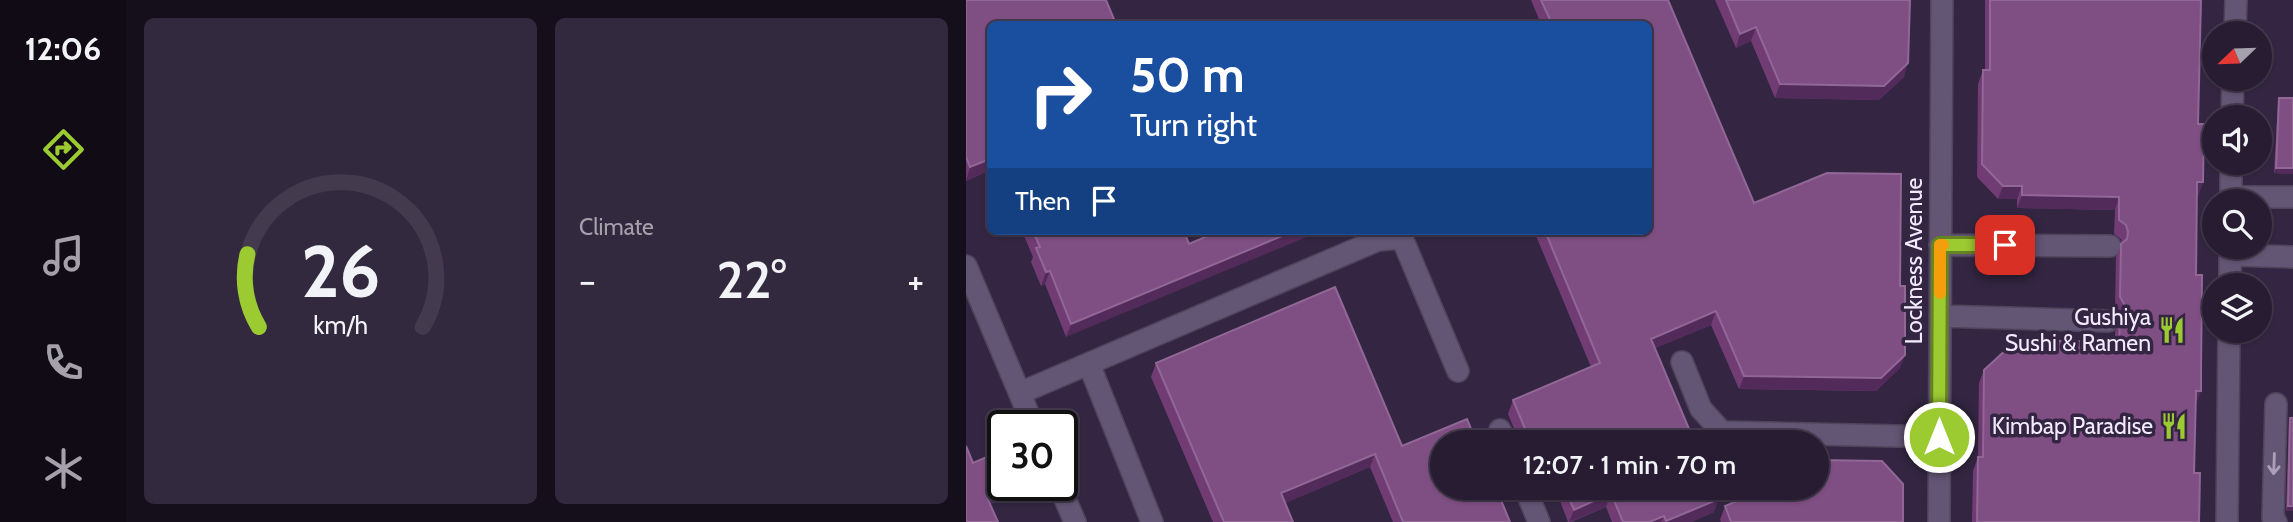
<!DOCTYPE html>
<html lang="en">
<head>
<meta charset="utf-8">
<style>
	:root { --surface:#271c32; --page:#33293e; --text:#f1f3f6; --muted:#a4a1ac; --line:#433a4d; --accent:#9cca31 }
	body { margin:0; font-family:Cabin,sans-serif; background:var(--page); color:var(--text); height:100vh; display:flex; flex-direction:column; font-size:26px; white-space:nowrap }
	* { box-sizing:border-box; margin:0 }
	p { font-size:23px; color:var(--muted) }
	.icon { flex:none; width:38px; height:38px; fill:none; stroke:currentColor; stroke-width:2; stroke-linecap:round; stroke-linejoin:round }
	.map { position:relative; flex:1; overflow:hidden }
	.sheet { display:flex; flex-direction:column; gap:18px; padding:18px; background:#150f1c; width:840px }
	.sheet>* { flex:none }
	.top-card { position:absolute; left:21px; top:21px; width:665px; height:214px; border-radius:10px; box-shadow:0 2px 5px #0004,0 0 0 2px var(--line); background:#1a4fa0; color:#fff; overflow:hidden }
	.needle { width:46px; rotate:247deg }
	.controls { position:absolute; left:1236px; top:21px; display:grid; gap:14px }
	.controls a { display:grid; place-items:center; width:70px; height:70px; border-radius:50%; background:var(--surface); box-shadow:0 2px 5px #0004,0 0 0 2px var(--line); font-size:35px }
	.speed { position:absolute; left:21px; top:410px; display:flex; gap:14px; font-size:35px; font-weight:700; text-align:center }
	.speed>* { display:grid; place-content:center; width:91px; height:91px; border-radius:50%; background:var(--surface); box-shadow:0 2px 5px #0004,0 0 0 2px var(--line); line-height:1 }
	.speed .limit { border:4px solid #111; border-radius:10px; background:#fff; color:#111 }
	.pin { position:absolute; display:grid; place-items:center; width:60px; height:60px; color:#fff; margin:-30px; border-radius:14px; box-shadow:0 4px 10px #0006 }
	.me { position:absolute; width:77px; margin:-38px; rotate:0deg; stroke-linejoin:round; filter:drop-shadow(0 0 5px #0008) }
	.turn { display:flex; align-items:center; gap:24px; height:147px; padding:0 28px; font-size:32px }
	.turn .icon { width:91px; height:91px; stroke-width:2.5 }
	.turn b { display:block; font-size:49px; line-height:60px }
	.then { display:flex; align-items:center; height:66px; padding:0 28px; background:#0003; gap:14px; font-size:26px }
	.big { font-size:52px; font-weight:600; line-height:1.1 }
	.sheet .card { flex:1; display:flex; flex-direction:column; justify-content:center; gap:10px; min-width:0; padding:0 24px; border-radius:10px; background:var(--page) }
	.sheet .dial { align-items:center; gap:0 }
	.dial svg { height:182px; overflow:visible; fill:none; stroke:var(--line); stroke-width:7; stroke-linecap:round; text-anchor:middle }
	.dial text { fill:var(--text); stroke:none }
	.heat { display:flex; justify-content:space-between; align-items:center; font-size:38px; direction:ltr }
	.sheet .tiles { flex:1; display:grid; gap:18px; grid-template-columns:repeat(2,1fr) }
	.trip { position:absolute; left:464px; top:430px; width:399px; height:70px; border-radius:35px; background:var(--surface); box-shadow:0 2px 5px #0004,0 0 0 2px var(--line); font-weight:600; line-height:70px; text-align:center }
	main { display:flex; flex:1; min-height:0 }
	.tab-bar { display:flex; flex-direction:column; width:126px; justify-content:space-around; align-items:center; background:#100b14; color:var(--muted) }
	.tab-bar .icon { width:49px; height:49px }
	.tab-bar .current { color:var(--accent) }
	.tab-bar b { font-size:32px; color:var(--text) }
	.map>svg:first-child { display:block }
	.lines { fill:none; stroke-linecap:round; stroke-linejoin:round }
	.minor-casing { stroke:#4f445b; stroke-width:24 }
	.minor { stroke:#635574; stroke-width:21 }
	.wall { fill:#713c74 }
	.shaded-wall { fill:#532b5a }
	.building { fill:#7f4f83; stroke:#916796; stroke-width:2 }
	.oneway { stroke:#aaa0b8 }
	.route-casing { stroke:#658320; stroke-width:18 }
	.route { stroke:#9cca31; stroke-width:12 }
	.slow { stroke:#f59e0b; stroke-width:12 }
	.labels { text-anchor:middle; stroke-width:7; stroke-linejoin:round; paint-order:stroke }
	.street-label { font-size:23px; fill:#f2eafd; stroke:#342642 }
	.poi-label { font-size:23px; fill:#f2eafd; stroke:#342642; text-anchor:end }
</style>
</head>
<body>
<main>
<nav class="tab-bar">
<b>12:06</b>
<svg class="icon current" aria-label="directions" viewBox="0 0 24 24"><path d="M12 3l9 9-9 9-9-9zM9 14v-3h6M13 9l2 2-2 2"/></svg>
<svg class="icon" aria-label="music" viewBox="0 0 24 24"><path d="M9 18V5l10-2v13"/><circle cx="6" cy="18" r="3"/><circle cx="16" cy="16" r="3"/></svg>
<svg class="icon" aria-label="phone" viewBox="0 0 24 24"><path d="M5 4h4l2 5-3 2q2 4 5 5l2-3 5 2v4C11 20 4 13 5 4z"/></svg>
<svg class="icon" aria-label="climate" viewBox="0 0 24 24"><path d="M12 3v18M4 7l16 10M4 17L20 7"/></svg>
</nav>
<section class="sheet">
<div class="tiles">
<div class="card dial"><svg viewBox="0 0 100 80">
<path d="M14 69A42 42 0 1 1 86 69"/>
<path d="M14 69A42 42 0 0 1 9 37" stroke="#9cca31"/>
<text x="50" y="56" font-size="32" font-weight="700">26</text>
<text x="50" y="72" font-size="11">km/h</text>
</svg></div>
<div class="card"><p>Climate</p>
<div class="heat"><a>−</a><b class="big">22°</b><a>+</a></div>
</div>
</div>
</section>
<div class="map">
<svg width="1327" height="522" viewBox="0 0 1327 522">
	<rect width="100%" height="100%" fill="#342642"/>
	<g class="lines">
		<defs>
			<path id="minor" d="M1269,33L1270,0
				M1266,117L1267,79
				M1265,197H1327
				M1265,201V163
				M974,245L1144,246
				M1264,255L1327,257
				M0,266L67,425
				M1264,285V247
				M974,316L1142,321
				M716,362L735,409L756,432L973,437
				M123,364L186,522
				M54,393L412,240L436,238L492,371
				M1310,404L1307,518L1310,522
				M534,430L539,443
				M93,485L109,522
				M559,488L573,522
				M973,522L976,0
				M1261,522L1263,331"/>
		</defs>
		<!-- minor casing -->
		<use href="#minor" class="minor-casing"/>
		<!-- minor -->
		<use href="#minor" class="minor"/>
	</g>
	<!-- wall -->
	<path class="wall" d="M0,0L24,24V170L0,181Z
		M565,0H702L788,203L934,286V368L910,391L773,389L745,325L689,348L729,443H554L542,414L547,400L625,367L568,231H682V24H575Z
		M749,0H944L938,77L913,100L809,98L785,41L770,48Z
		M1019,0H1235L1232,124L1237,182L1232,196H1231L1230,275L1235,391L1229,404L1228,473L1233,522H1006L1007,471L1012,457L1013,383L1018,370L1058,348L1060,340L1149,342V332L1154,319L1149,310L1150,257L1156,243L1155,239L1148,234L1149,210L1051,208V199H1032L1011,177L1012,84L1017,70H1019Z
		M1313,98L1327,174L1308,173L1312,103Z
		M56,231H218L223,244L100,337L79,284L75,286L65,262L67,257Z
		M190,363L436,446L544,522H427L404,467L319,503L327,522H247L185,377Z
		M1324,418H1327V511H1320L1323,423Z
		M850,460L937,522H755L754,520L759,506L850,488Z
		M589,488H748V512L725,522H646L640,507L605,522H602Z"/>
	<!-- shaded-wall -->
	<path class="shaded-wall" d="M790,27L785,41L770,48L774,34Z
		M942,63L938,77L913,100L809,98L814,84Z
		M24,159V170L0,181L4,167Z
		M1310,168H1327V174L1308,173Z
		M1231,182H1237L1232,196H1226Z
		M1037,186H1056L1051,199H1032Z
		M1056,195L1153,197L1149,210L1051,208Z
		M328,231H355L100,337L105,324Z
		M84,271L79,284L75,286L80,272Z
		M750,311L745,325L680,352L685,339Z
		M939,355L934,368L910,391L773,389L778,376Z
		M1230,391H1235L1230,404H1225Z
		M409,454L404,467L310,507L315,493Z
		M38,488L33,501L16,508L20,495Z
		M645,493L640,507L603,522L608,510Z
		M753,499L748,512L725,522H700Z
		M1322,506H1327V511H1320Z
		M698,516L695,522H683Z"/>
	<!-- building -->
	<path class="building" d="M0,0H140L150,24H24V159L4,167L0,157Z
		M575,0H702L788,203L861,173L935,174L934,286H939V355L915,378L778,376L750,311L685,339L729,443H565L547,400L634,363L579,231H682V24H586Z
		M760,0H944L942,63L918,86L814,84L790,27L774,34Z
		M1024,0H1235L1232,124H1238L1237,182H1231L1230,275H1236L1235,371V391H1230L1228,473H1234L1233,522H1011L1012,457H1017L1018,370L1042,348H1060V340L1153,342L1154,319L1160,307L1154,297L1155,244L1161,239L1162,232L1160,225L1153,220V197L1056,195V186H1037L1016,164L1017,70H1024Z
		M1313,98H1327V168H1310Z
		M67,231H218L223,244L253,231H328L105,324L84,271L80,272L70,248L74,247Z
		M369,287L436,446L501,419L511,443H476V488H530L544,522H437L409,454L315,493L327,522H258L190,363Z
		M1324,418H1327V506H1322Z
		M0,446L7,463L23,456L38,488L20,495L32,522H0Z
		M850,460L916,461L937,484V522H765L759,506L801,488H850V468L852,467Z
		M599,488H748L753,499L700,521L698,516L683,522H657L645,493L608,510Z"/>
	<!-- one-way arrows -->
	<defs><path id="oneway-shaft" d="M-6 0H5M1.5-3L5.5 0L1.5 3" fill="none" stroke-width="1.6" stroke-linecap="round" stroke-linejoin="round" transform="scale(1.75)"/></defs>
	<use class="oneway" href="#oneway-shaft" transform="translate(1308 464) rotate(92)"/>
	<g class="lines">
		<defs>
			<path id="route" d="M973,437L974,245H1039"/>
		</defs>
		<!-- route casing -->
		<use href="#route" class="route-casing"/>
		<!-- route -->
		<use href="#route" class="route"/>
		<!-- slow -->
		<path class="slow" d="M974,293V245H977"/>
	</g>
	<!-- icons -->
	<defs>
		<symbol id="restaurant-bare" viewBox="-9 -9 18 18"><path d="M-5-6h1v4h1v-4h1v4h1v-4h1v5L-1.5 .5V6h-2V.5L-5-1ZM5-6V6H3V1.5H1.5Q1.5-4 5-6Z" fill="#9cca31" stroke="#342642" stroke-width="2.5" paint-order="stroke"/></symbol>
	</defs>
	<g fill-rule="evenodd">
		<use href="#restaurant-bare" x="1187" y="311" width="38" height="38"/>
		<use href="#restaurant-bare" x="1189" y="407" width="38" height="38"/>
	</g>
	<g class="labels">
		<!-- street labels -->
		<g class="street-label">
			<text transform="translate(948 261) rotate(-90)" y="8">Lockness Avenue</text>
		</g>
		<!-- poi labels -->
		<g class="poi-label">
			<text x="1185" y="325">Gushiya<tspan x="1185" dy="26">Sushi &amp; Ramen</tspan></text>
			<text x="1187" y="434">Kimbap Paradise</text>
		</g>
	</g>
</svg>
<div class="controls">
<a><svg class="needle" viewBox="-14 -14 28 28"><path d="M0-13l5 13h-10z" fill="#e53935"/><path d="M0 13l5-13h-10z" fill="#a4a1ac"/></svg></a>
<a><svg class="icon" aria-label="sound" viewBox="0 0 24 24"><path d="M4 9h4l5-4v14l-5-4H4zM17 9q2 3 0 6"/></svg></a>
<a><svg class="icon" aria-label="search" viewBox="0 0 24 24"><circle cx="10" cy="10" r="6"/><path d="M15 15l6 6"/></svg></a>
<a><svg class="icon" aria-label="layers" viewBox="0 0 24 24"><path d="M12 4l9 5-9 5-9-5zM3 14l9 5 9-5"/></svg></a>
</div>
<div class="speed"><div class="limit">30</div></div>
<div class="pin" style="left:1039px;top:245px;background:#d93025"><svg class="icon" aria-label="arrive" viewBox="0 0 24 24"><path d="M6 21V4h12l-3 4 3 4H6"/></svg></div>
<svg class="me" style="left:973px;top:437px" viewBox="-20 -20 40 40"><circle r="17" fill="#9cca31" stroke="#fff" stroke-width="3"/><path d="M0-11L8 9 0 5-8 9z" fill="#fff"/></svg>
<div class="trip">12:07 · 1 min · 70 m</div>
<div class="top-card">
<div class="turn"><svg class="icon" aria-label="right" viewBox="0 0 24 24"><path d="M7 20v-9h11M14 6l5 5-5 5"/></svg><div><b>50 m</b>Turn right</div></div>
<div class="then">Then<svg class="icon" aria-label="arrive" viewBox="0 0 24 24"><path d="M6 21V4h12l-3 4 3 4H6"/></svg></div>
</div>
</div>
</main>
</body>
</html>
